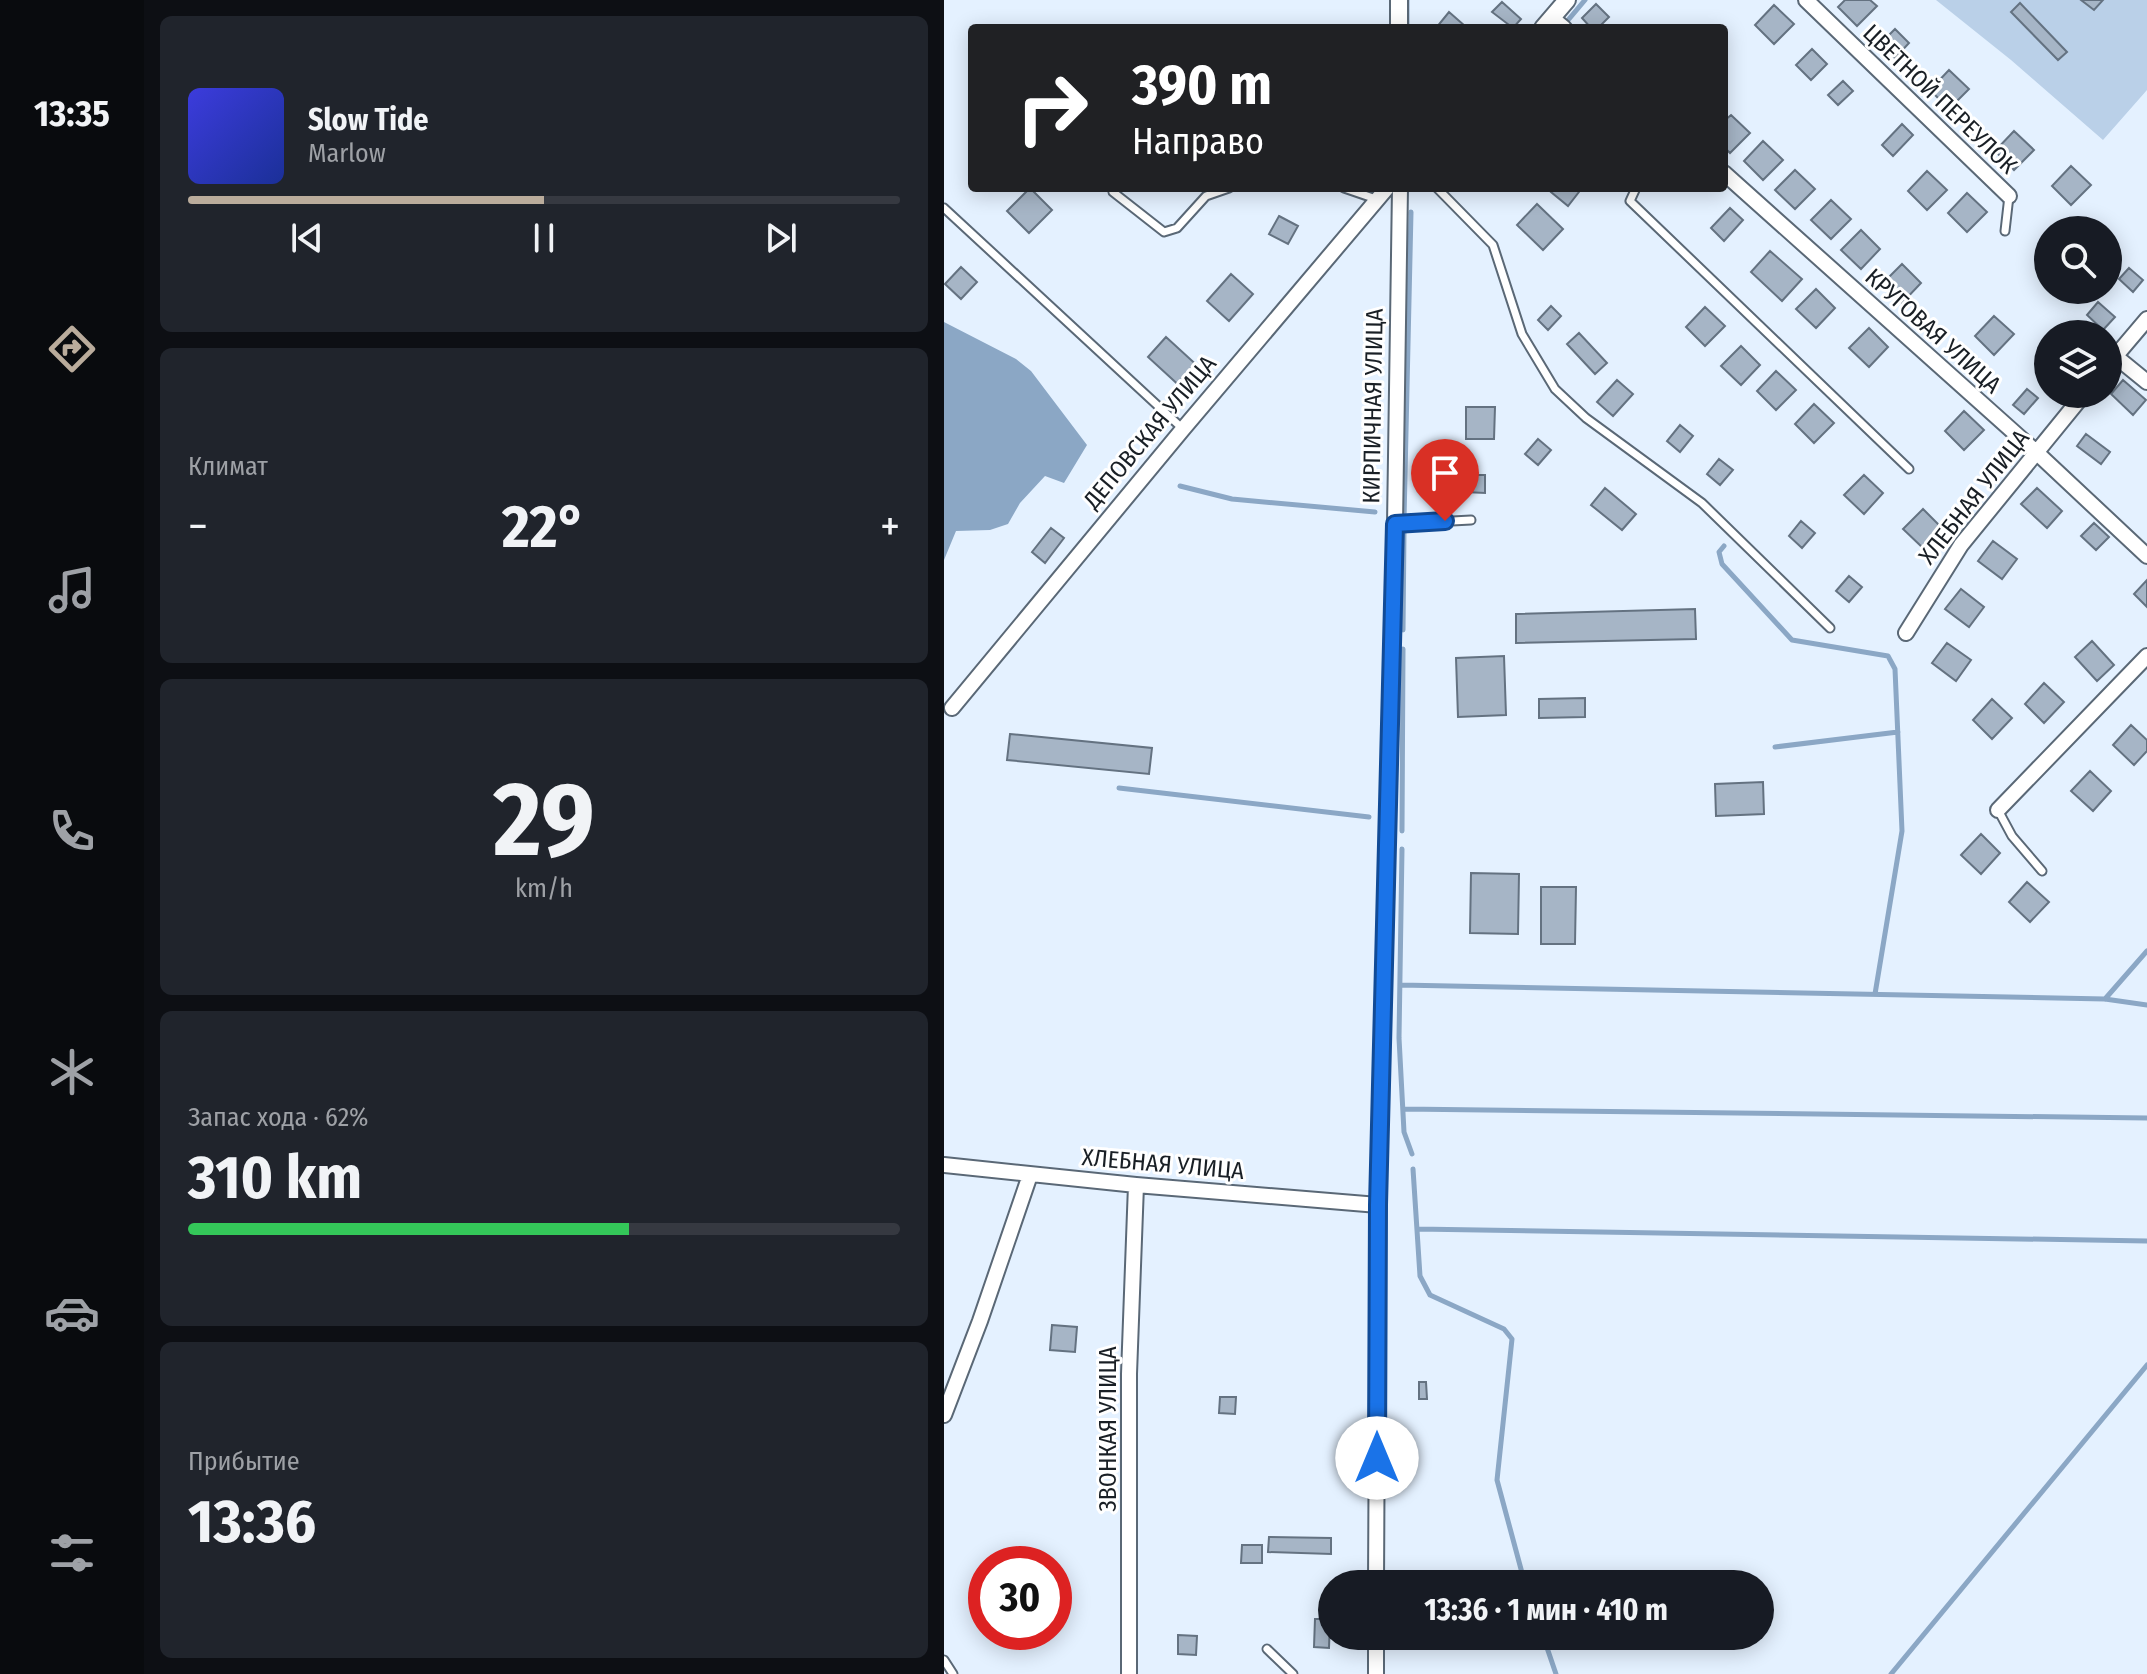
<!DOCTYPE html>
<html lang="ru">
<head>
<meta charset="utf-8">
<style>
	:root { --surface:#171b24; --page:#20242c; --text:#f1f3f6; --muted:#9ea1a6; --line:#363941; --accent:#baac9c }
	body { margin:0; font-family:"Fira Sans Condensed",sans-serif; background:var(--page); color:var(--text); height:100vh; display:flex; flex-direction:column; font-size:30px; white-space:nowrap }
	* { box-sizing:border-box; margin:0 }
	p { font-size:26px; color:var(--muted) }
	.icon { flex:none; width:44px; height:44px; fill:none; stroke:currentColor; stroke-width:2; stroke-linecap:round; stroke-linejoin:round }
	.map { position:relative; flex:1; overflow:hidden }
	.panel { display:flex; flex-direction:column; gap:16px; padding:16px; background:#0d0f14; width:800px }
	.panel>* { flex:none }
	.guide { position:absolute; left:24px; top:24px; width:760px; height:168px; border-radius:8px; box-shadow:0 4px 20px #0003; background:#202124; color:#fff; overflow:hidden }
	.tools { position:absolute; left:1090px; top:216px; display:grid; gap:16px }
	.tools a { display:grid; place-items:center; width:88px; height:88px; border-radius:50%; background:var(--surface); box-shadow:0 4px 20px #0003; font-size:40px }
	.speed { position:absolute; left:24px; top:1546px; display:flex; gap:16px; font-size:40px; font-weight:700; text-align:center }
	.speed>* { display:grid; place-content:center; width:104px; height:104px; border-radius:50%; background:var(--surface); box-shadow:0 4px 20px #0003; line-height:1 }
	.speed .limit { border:12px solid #d22; background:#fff; color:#111 }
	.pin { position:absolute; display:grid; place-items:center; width:68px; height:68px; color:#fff; margin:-82px -34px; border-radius:50% 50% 50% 0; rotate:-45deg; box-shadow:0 0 8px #0007 }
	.pin .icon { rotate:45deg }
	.me { position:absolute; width:88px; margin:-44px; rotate:0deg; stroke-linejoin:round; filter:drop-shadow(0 0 6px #0008) }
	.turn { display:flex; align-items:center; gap:28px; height:168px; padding:0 32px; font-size:36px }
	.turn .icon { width:104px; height:104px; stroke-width:2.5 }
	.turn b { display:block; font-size:56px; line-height:68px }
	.big { font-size:60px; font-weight:700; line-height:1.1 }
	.panel .widget { flex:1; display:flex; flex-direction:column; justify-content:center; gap:12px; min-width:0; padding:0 28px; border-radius:12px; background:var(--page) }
	.panel .dial { align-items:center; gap:0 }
	.dial b { font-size:104px; line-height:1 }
	.song { display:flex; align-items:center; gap:24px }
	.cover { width:96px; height:96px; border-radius:12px; background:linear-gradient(135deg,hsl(240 70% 55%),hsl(230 70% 35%)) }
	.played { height:8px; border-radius:4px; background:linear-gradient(90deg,var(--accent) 50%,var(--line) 50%) }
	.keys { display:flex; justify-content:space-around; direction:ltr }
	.heat { display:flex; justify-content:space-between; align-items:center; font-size:44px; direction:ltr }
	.charge { height:12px; border-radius:6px; background:linear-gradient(90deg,#34c759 62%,var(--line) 0) }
	.trip { position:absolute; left:374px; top:1570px; width:456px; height:80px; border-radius:40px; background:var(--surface); box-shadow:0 4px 20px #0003; font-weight:700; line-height:80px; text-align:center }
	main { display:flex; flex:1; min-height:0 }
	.menu { display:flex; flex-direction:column; width:144px; justify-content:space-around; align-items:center; background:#090b0e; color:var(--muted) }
	.menu .icon { width:56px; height:56px }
	.menu .active { color:var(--accent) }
	.menu b { font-size:36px; color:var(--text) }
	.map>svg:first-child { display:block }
	.green { fill:#bad0e8 }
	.water { fill:#8ba7c5 }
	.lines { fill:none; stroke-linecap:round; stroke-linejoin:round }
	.stream { stroke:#8ba7c5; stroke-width:5 }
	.building { fill:#a6b5c6; stroke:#647281; stroke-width:2 }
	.service-casing { stroke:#5a6876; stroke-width:11 }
	.minor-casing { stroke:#5a6876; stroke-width:18 }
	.tertiary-casing { stroke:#5a6876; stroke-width:20 }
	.service { stroke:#fff; stroke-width:7 }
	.minor { stroke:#fff; stroke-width:14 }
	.tertiary { stroke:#fff; stroke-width:16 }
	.route-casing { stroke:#114b97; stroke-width:20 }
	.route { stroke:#1a73e8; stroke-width:14 }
	.labels { text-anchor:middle; stroke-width:6; stroke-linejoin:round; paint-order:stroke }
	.street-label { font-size:24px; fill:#191f25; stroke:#fff }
</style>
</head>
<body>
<main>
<nav class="menu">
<b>13:35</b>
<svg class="icon active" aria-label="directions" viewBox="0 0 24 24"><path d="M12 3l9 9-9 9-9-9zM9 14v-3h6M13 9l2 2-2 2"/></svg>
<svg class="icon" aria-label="music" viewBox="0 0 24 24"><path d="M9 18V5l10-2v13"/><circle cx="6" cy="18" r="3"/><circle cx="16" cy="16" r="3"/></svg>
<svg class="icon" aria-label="phone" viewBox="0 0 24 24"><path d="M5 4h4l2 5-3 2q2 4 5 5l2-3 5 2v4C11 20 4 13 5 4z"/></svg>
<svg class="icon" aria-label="climate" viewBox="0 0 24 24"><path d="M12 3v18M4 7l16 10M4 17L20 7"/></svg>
<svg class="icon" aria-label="car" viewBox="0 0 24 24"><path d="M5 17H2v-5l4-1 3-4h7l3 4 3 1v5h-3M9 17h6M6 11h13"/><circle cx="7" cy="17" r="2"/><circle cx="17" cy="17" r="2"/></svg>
<svg class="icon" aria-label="filters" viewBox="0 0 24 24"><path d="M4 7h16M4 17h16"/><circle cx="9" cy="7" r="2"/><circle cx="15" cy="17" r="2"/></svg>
</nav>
<section class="panel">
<div class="widget">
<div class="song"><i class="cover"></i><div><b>Slow Tide</b><p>Marlow</p></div></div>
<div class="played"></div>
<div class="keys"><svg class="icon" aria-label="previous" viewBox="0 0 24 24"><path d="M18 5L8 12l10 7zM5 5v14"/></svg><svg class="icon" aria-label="pause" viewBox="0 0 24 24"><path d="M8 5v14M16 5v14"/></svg><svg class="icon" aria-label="next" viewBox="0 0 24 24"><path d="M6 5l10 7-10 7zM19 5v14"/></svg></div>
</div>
<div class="widget"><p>Климат</p>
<div class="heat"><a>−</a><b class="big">22°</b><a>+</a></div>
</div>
<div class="widget dial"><b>29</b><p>km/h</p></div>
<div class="widget"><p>Запас хода · 62%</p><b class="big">310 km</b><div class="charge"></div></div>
<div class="widget"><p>Прибытие</p><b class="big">13:36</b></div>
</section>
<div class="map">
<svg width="1203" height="1674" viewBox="0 0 1203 1674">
	<rect width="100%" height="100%" fill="#e4f1ff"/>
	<!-- green -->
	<path class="green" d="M992,0H1203V90L1159,140L1067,60Z"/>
	<!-- water -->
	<path class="water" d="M0,322L72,359L87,371L143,445L120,483L101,476L76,503L64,524L46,530L12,531L0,560Z"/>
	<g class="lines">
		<!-- stream -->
		<path class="stream" d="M625,19L641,0
			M463,28V0
			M236,486L288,499L431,512
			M460,520L467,212
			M780,546L775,552L778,564L848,640L944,656L951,669L958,831L931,994
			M459,630L460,531
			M831,747L954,732
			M175,788L425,817
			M458,831L459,649
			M458,849L455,1038L460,1132L468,1154
			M456,985L1161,999L1203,1005
			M1161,999L1203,951
			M459,1109L1203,1118
			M469,1169L476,1276L486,1295L560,1329L568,1339L553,1480L581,1584
			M473,1229L1203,1241
			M599,1636L612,1674
			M947,1674L1203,1365"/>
	</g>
	<!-- building -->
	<path class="building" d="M901,0H926L933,6L913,26L894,7Z
		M1137,0H1159L1150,10Z
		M558,2L577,19L569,28L548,12Z
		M1076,3L1123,52L1114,60L1067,12Z
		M652,4L665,17L654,28H647L638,18Z
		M830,5L850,24L830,44L811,25Z
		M505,12L521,26L519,28H492Z
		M951,29L965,43L951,58L936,44Z
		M868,49L883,64L867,80L852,65Z
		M1005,70L1025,89L1005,109L986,90Z
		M899,81L909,91L894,105L884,95Z
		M787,115L806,133L786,153L780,147V121Z
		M958,124L969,135L949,156L938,145Z
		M1070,131L1090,150L1070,170L1051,151Z
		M819,141L839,160L819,180L800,161Z
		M1127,166L1147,185L1127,205L1108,186Z
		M851,170L871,189L851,209L831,190Z
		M983,171L1003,190L983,210L964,191Z
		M86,188L108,210L85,233L63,211Z
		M610,188H638L624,206L607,192Z
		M1023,193L1043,212L1023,232L1004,213Z
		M887,200L907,219L887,239L867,220Z
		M593,204L619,229L599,250L573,225Z
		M786,208L799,220L780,241L767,228Z
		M335,216L354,226L344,244L325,234Z
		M917,230L936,249L917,269L897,250Z
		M826,251L858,279L838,301L807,272Z
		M958,264L977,283L958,303L938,284Z
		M17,267L33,282L17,299L1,284Z
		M1185,268L1199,280L1189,292L1175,279Z
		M287,274L309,294L285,321L263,301Z
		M872,289L891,308L872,328L852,309Z
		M1154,302L1171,317L1159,330L1143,315Z
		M607,306L617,316L604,330L594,320Z
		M761,307L781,326L761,346L742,327Z
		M1050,316L1070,334L1050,355L1031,336Z
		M925,328L944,347L925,367L905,348Z
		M635,333L663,363L651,374L623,344Z
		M222,337L257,369L239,389L204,357Z
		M797,346L816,365L797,385L777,366Z
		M832,371L852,390L832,410L813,391Z
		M673,380L689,394L669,416L653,402Z
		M1179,380L1202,400L1189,415L1167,394Z
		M1083,389L1094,398L1080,414L1069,405Z
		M870,404L890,423L870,443L851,424Z
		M522,407H551L550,439H522Z
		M1020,411L1040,430L1020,450L1001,431Z
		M736,425L749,436L736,452L723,441Z
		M1142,434L1166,452L1157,464L1133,446Z
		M594,439L607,450L594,465L581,454Z
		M775,459L789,470L776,485L763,474Z
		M522,475H541V493L521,492Z
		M920,475L939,493L920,514L900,495Z
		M661,488L692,514L678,530L647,505Z
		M1093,488L1118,511L1103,528L1077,504Z
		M979,509L998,528L979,548L959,529Z
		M857,521L871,533L858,548L845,536Z
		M1150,523L1165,537L1152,550L1137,536Z
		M107,528L120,538L101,563L88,552Z
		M1049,541L1073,559L1058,579L1034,561Z
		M905,576L918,587L905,602L892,591Z
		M1203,580V607L1190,594Z
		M1017,589L1040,607L1025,627L1001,609Z
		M751,609L752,639L572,643V614Z
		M1148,641L1170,665L1153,681L1131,657Z
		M1003,643L1027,660L1012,681L988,663Z
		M560,656L562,715L514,717L512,658Z
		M1100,683L1120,702L1100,723L1081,704Z
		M641,698V717L595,718V699Z
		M1048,699L1068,718L1048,739L1029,720Z
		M1187,725L1203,740V751L1190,765L1169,745Z
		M66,734L208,748L205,774L63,760Z
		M1146,771L1167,791L1149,811L1127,791Z
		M819,782L820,814L772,816L771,784Z
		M1037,834L1056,853L1037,874L1017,855Z
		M527,873L575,874L574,934L526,933Z
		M1083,882L1105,902L1086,922L1065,902Z
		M597,887H632L631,944H597Z
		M108,1325L133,1327L131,1352L106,1350Z
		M475,1382H482L483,1399H475Z
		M276,1397H292L291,1414L275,1413Z
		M325,1537L387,1538V1554L324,1552Z
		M298,1545H318V1563H297Z
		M371,1619H386L385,1648L370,1647Z
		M234,1635L253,1636L252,1655L234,1654Z"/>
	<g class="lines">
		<defs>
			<path id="service" d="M400,188L432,199
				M493,188L549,245L578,334L611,389L642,418L758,503L886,628
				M692,188L686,201L965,469
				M169,192L220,232L233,228L262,196L285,188
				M0,208L239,429
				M1061,231L1065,196
				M451,524L527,520
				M1054,810L1068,836L1098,871
				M323,1649L349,1674
				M0,1660L9,1674"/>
			<path id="minor" d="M862,0L1065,196
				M608,18L620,28
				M780,173L1092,452L1203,556
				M1171,356L1203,382
				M1164,365L1203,319
				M962,633L1017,545L1140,394
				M8,708L239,429L443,188
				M1054,810L1203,656
				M0,1165L192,1185L434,1205
				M0,1415L36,1321L86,1175
				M432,1584L434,1205L451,524L456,188
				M185,1674V1374L192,1185
				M432,1674V1636"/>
			<path id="tertiary" d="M455,0V28
				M599,28L623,0"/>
		</defs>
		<!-- service casing -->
		<use href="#service" class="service-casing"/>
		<!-- minor casing -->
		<use href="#minor" class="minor-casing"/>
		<!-- tertiary casing -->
		<use href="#tertiary" class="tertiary-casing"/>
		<!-- service -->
		<use href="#service" class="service"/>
		<!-- minor -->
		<use href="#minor" class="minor"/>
		<!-- tertiary -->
		<use href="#tertiary" class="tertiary"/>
	</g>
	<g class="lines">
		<defs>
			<path id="route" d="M433,1458L434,1205L451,524L501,521"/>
		</defs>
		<!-- route casing -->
		<use href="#route" class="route-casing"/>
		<!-- route -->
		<use href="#route" class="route"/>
	</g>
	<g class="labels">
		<!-- street labels -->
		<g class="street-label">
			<text transform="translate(996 99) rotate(44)" y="8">ЦВЕТНОЙ ПЕРЕУЛОК</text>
			<text transform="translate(989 331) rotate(42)" y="8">КРУГОВАЯ УЛИЦА</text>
			<text transform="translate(429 406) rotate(-89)" y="8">КИРПИЧНАЯ УЛИЦА</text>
			<text transform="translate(206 432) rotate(-50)" y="8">ДЕПОВСКАЯ УЛИЦА</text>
			<text transform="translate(1030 497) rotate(-52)" y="8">ХЛЕБНАЯ УЛИЦА</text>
			<text transform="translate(219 1164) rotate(5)" y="8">ХЛЕБНАЯ УЛИЦА</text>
			<text transform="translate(164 1429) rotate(-90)" y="8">ЗВОНКАЯ УЛИЦА</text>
		</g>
	</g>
</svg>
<div class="tools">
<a><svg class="icon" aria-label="search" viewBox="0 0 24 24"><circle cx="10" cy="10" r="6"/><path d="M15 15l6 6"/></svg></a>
<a><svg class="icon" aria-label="layers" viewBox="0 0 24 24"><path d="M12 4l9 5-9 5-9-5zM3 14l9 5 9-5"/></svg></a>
</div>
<div class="speed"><div class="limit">30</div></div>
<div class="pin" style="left:501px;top:521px;background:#d93025"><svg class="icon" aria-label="arrive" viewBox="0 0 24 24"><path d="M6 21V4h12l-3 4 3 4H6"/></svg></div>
<svg class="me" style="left:433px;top:1458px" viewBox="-20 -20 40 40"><circle r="19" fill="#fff"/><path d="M0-13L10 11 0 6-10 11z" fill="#1a73e8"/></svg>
<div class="trip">13:36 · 1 мин · 410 m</div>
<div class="guide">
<div class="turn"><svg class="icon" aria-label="right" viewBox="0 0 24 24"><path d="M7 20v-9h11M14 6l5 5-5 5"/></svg><div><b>390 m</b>Направо</div></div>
</div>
</div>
</main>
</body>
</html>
